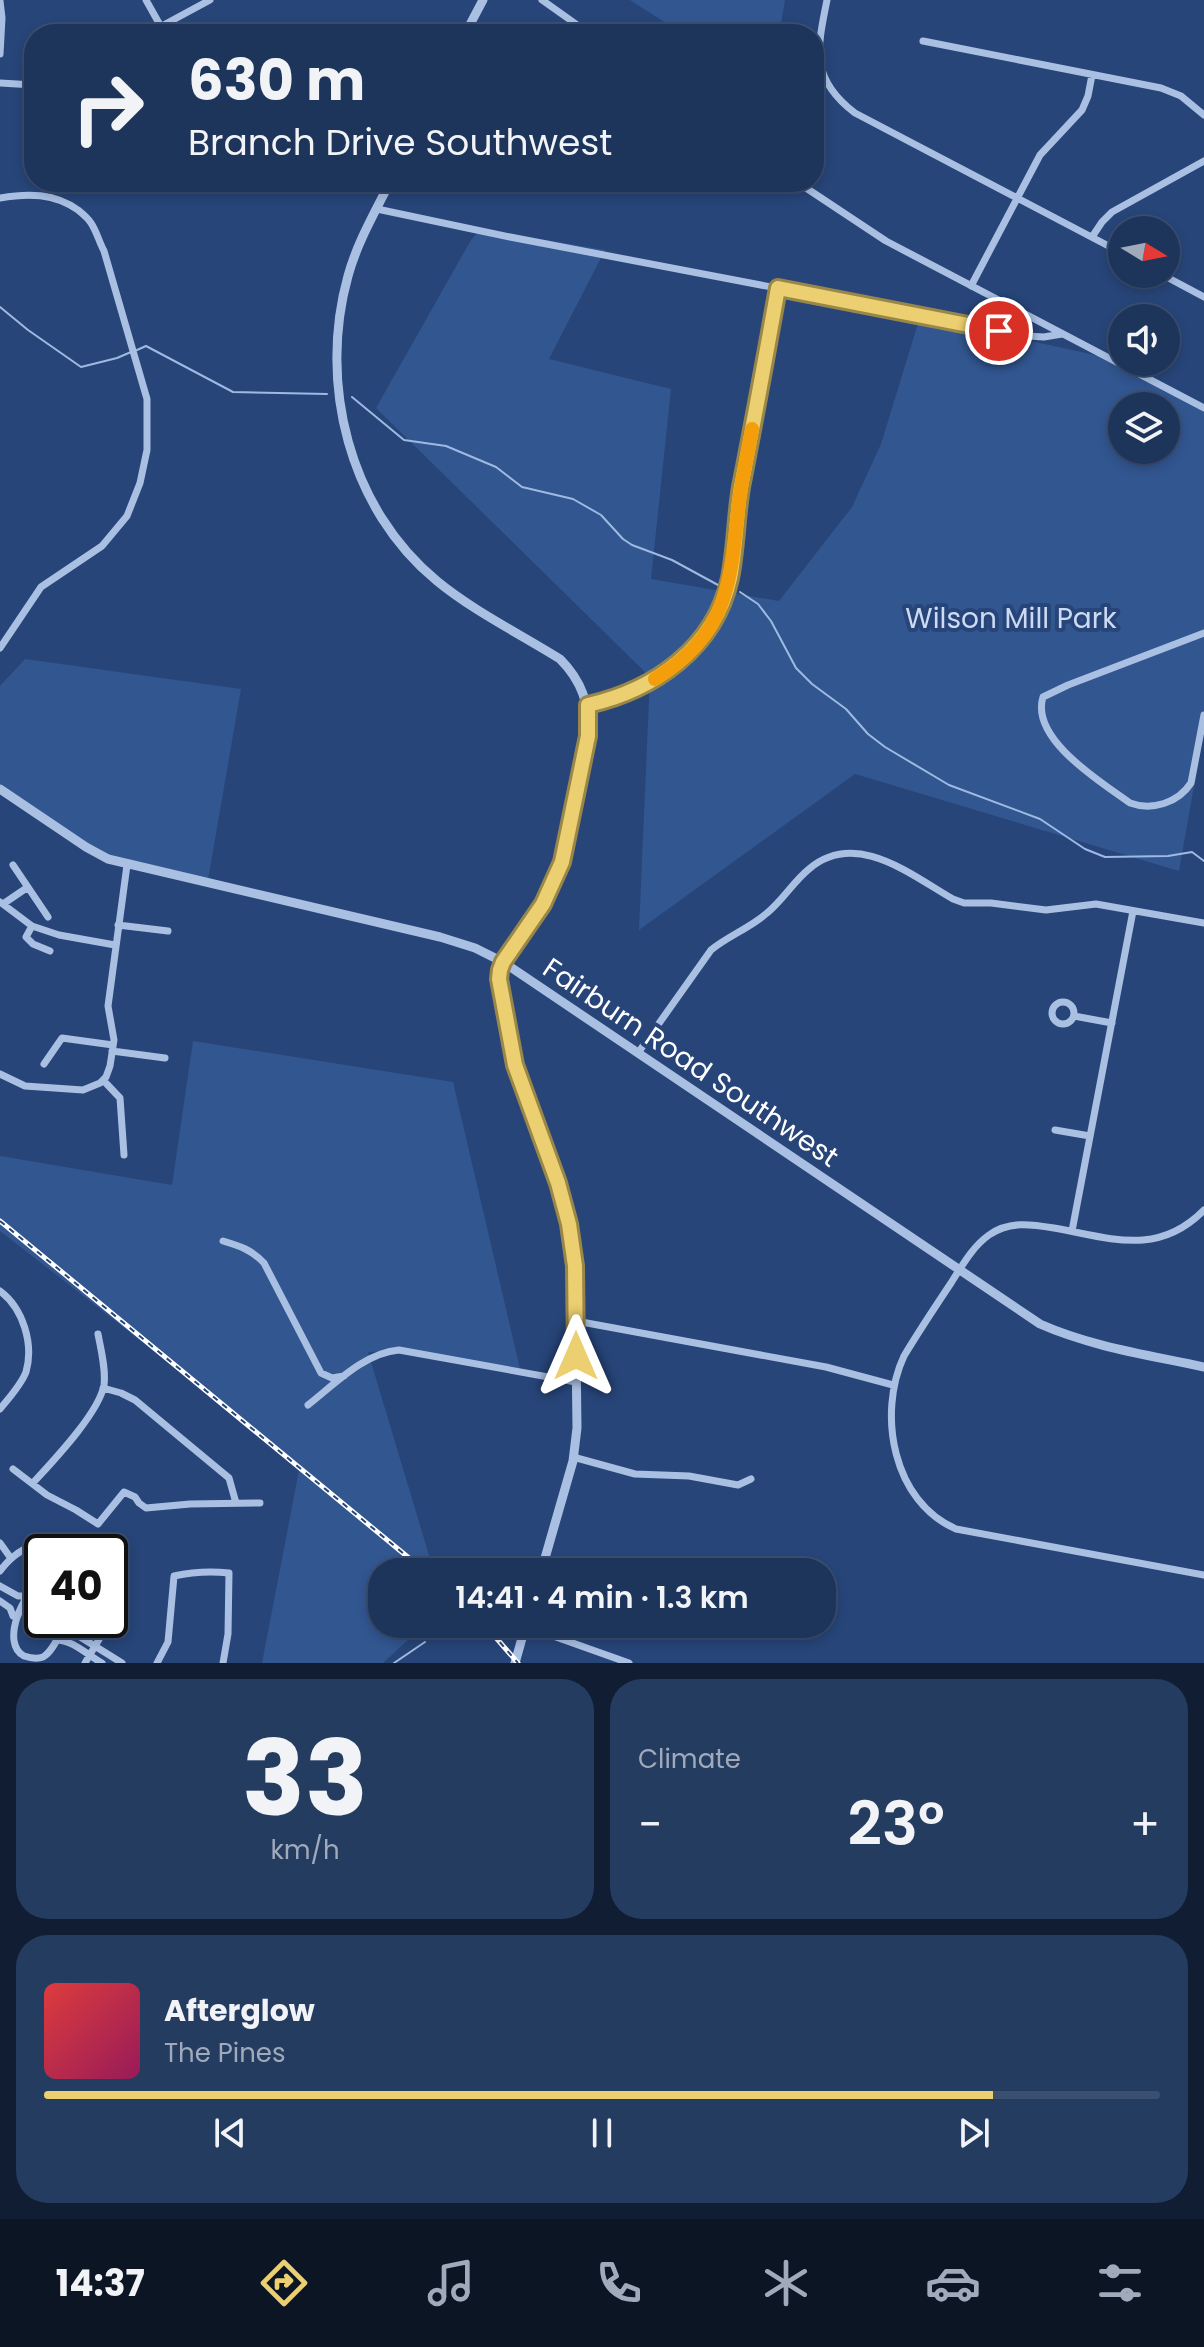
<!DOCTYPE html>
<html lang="en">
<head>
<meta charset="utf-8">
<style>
	:root { --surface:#1d345b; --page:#253c61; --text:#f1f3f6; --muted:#a0aabb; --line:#3b4f71; --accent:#ebcf70 }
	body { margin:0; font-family:Poppins,sans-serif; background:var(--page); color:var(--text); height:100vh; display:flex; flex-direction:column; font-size:30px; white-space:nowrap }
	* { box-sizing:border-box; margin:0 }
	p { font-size:26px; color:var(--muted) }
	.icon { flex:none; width:44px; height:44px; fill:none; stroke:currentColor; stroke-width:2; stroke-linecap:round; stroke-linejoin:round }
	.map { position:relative; height:1663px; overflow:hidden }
	.details { display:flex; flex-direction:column; gap:16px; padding:16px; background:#101d32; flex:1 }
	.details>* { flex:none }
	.hud { position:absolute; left:24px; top:24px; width:800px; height:168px; border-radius:32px; box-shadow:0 4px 12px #0003,0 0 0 2px var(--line); background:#1d345b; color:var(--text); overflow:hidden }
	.needle { width:52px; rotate:100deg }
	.fabs { position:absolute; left:1108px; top:216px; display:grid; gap:16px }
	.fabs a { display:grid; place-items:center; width:72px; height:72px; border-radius:50%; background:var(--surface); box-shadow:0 4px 12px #0003,0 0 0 2px var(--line); font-size:40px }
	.speed { position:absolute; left:24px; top:1534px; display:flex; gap:16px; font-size:40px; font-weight:700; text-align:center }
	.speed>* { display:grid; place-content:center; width:104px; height:104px; border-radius:50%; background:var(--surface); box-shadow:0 4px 12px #0003,0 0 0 2px var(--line); line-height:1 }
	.speed .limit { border:4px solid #111; border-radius:12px; background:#fff; color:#111 }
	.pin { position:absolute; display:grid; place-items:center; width:68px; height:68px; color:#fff; margin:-34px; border:4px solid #fff; border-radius:50%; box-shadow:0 2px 8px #0007 }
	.me { position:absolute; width:88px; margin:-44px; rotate:0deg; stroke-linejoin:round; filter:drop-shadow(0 0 6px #0008) }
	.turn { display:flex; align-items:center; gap:28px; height:168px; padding:0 32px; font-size:36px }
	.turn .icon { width:104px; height:104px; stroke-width:2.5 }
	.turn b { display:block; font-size:56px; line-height:68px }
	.big { font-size:60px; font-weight:600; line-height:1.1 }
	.details .tile { flex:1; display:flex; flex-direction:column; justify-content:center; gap:12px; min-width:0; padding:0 28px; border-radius:32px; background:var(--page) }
	.details .dial { align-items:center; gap:0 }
	.dial b { font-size:104px; line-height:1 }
	.song { display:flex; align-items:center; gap:24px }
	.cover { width:96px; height:96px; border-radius:12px; background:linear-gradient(135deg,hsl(0 70% 55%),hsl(330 70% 35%)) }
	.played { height:8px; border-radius:4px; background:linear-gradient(90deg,var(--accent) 85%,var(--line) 85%) }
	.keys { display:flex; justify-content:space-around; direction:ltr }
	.heat { display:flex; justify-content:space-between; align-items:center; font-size:44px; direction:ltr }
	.details .tiles { flex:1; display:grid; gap:16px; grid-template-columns:1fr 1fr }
	.tile:last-child { grid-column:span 2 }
	.trip { position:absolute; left:368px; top:1558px; width:468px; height:80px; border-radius:32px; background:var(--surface); box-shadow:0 4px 12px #0003,0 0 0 2px var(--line); font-weight:600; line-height:80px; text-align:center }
	.menu { display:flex; height:128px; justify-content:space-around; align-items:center; background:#0c1524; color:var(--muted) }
	.menu .icon { width:56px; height:56px }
	.menu .current { color:var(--accent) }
	.menu b { font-size:36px; color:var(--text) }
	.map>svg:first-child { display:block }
	.green { fill:#325690; fill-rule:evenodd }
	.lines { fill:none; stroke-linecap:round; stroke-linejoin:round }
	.stream { stroke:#9ebae3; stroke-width:2 }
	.minor { stroke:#aac0e3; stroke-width:7 }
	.tertiary { stroke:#aac0e3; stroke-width:9 }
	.rail-casing { stroke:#fff; stroke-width:5 }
	.rail { stroke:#274579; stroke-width:2; stroke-dasharray:6; stroke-linecap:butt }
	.route-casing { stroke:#998749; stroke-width:20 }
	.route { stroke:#ebcf70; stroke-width:14 }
	.slow { stroke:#f59e0b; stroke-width:14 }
	.labels { text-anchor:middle; stroke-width:8; stroke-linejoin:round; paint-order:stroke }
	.park-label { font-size:28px; fill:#ccdbf3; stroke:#274579 }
	.street-label { font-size:28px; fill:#fff; stroke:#274579 }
</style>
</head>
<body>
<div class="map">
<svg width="1204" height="1663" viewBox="0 0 1204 1663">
	<rect width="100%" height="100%" fill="#274579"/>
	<!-- green -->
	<path class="green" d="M630,0H785L779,34H683Z
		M481,229L605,250L549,359L671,389L651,579L779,601L852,507L881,444L920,317L1104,357L1204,410V729L1179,871L855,774L639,930L650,677L376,408L471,240ZM1122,406H1166V450H1122Z
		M25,659L241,689L208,880L101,857L0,791V686Z
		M193,1041L453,1082L521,1373L390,1351L368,1352L434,1572H382V1624H425L383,1663H262L300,1465L0,1231V1156L172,1185Z"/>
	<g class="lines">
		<!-- stream -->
		<path class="stream" d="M0,307L28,330L81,367L117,358L131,352
			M137,350L146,346L233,392L327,394
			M352,397L404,440L446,446L496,467L522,487L573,499L601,515L623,539L632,545L672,560L718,585
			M740,592L758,604L771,621L796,668L812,684L846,709L868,734L885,747L949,785L1040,819L1085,849L1105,857L1168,856L1192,852L1204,861
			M394,1663L425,1642"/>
		<!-- minor -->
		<path class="minor" d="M146,0L160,25L168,34
			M542,0L590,34
			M827,0C817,49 810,79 855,113L1122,253
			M0,1L2,18L0,54
			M147,34L210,0
			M923,41L1161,88L1181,96L1204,115
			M0,83L34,85
			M797,182L886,241L1204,408
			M231,185L232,182
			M0,198C28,193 54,193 78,210C83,214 88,218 91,223C97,232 99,242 104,251L147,399V450L140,483L127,516L102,546L41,587L0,648
			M377,209L510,237L1027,336L1044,337L1062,334
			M1092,237L1102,222L1112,212L1204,161
			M1161,274L1204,297
			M971,286L1040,155L1082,110L1088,96L1092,75
			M1204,633L1068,685L1043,697C1030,739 1101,782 1130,803C1152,811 1178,803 1191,783L1204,715
			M588,705C654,690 716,647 730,578C736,548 736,517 741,487C754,421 766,355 778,288
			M13,865L48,917
			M0,902L32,926L59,935L115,945
			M3,904L28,887
			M118,925L168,931
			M32,926L26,937L33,944L50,951
			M1052 1013a11 11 0 1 1 22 0a11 11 0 1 1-22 0Z
			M1074,1016L1112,1023
			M112,1051L165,1058
			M638,1053L711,950C728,936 750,928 767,913C783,900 793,882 809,869C856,829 911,875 953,899L964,903H991L1046,910L1096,904L1204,923
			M44,1064L62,1038L113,1045
			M0,1074L25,1086L83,1090L100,1083L106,1077L110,1066L114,1040L108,1006L127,865
			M103,1080L120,1098L124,1155
			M1055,1130L1090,1136
			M1204,1210C1158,1257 1110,1238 1054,1228C1030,1224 1009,1221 989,1235C972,1247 962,1266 951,1283C935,1307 919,1331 904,1356C877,1414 893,1502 956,1529L1204,1575
			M1072,1231L1133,911
			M223,1241C240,1246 252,1250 264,1263L321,1373L332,1378L344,1376
			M0,1291C23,1308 34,1344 26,1372C21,1385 9,1398 0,1409
			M576,1321L826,1367L893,1385
			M103,1388L121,1393L135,1400L229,1478L236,1503
			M308,1405C335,1384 364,1353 399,1350L576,1382
			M573,1457L635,1474L689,1476L738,1485L751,1479
			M13,1469L47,1495L76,1510L98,1524L124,1492L135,1497L139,1503L146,1508L190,1504L260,1503
			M33,1483C53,1461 99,1413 104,1385C106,1369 101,1350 98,1334
			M0,1543L10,1557
			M0,1571C19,1545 46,1536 76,1552
			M42,1580C23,1593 0,1643 24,1656C30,1658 38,1659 43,1657C54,1651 61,1630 68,1620
			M0,1586L18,1596H26
			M110,1597V1611
			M0,1601L10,1608L13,1616
			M66,1623L69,1630L122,1663
			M525,1626L629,1663
			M56,1640C73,1640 87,1655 102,1663
			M85,1663L101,1636L108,1620
			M157,1663L168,1642L174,1576C192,1572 211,1571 229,1573L228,1634L223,1663"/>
		<!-- tertiary -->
		<path class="tertiary" d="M465,34L483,0
			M390,182C375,212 357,243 348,276C318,383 349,509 437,581C472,610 520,634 560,659C582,681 590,705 588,736L562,862L543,904L500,970L499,979L515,1065L558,1183L569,1224L575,1266L577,1428L573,1461L541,1572
			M0,789L86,847L108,859L440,937L475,948L503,962L1040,1324C1092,1347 1149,1355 1204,1367
			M515,1663L526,1624"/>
		<defs>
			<path id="rail" d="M0,1221L426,1572
				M484,1624L518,1663"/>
		</defs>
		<!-- rail casing -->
		<use href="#rail" class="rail-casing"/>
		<!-- rail -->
		<use href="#rail" class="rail"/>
	</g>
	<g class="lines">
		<defs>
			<path id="route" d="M576,1356L575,1266L569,1224L558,1183L515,1065L499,979L500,970L503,962L543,904L562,862L588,736V705C654,690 715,648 730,578C736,548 736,517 741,487C754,421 766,355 778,288L999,331"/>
		</defs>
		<!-- route casing -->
		<use href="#route" class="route-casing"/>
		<!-- route -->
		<use href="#route" class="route"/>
		<!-- slow -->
		<path class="slow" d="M655,679C730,633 730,581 739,502C742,478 748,453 752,429"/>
	</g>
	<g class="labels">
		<!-- park labels -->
		<g class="park-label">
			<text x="1011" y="628">Wilson Mill Park</text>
		</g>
		<!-- street labels -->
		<g class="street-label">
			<text transform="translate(691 1062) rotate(34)" y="10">Fairburn Road Southwest</text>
		</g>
	</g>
</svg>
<div class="fabs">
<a><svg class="needle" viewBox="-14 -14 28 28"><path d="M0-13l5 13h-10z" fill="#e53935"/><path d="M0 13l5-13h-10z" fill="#a0aabb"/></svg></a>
<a><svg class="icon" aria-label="sound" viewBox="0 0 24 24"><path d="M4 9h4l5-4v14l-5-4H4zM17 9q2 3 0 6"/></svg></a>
<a><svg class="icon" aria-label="layers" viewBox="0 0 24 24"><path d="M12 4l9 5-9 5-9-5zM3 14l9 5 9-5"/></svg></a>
</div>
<div class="speed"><div class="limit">40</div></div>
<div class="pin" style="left:999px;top:331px;background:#d93025"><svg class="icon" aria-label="arrive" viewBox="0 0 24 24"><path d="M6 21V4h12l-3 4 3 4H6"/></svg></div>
<svg class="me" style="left:576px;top:1356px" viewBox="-20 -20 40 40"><path d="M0-17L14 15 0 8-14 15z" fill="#ebcf70" stroke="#fff" stroke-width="4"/></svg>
<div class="trip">14:41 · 4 min · 1.3 km</div>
<div class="hud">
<div class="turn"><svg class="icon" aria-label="right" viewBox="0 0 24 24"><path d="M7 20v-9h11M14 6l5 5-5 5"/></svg><div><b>630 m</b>Branch Drive Southwest</div></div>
</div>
</div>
<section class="details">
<div class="tiles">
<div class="tile dial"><b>33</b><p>km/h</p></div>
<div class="tile"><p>Climate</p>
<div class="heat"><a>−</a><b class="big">23°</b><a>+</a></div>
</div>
<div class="tile">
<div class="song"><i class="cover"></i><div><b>Afterglow</b><p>The Pines</p></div></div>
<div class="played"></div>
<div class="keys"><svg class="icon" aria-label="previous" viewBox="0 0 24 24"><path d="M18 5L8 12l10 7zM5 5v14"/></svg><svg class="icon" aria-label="pause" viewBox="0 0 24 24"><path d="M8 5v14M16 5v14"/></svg><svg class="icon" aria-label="next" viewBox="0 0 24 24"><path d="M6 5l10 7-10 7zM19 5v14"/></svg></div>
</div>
</div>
</section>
<nav class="menu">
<b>14:37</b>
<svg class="icon current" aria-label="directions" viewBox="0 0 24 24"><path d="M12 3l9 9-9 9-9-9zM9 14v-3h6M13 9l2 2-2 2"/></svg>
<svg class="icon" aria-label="music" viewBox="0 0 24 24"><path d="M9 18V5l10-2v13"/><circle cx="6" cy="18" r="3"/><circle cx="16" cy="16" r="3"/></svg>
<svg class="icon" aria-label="phone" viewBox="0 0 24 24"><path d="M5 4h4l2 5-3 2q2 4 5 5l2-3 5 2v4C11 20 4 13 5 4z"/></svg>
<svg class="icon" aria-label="climate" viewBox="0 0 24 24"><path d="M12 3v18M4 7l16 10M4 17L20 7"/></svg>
<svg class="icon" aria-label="car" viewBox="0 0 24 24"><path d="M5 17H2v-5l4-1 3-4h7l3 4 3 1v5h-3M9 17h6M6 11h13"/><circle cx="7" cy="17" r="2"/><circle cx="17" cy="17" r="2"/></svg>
<svg class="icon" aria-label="filters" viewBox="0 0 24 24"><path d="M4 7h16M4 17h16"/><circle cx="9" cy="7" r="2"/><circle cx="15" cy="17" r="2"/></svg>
</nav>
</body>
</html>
